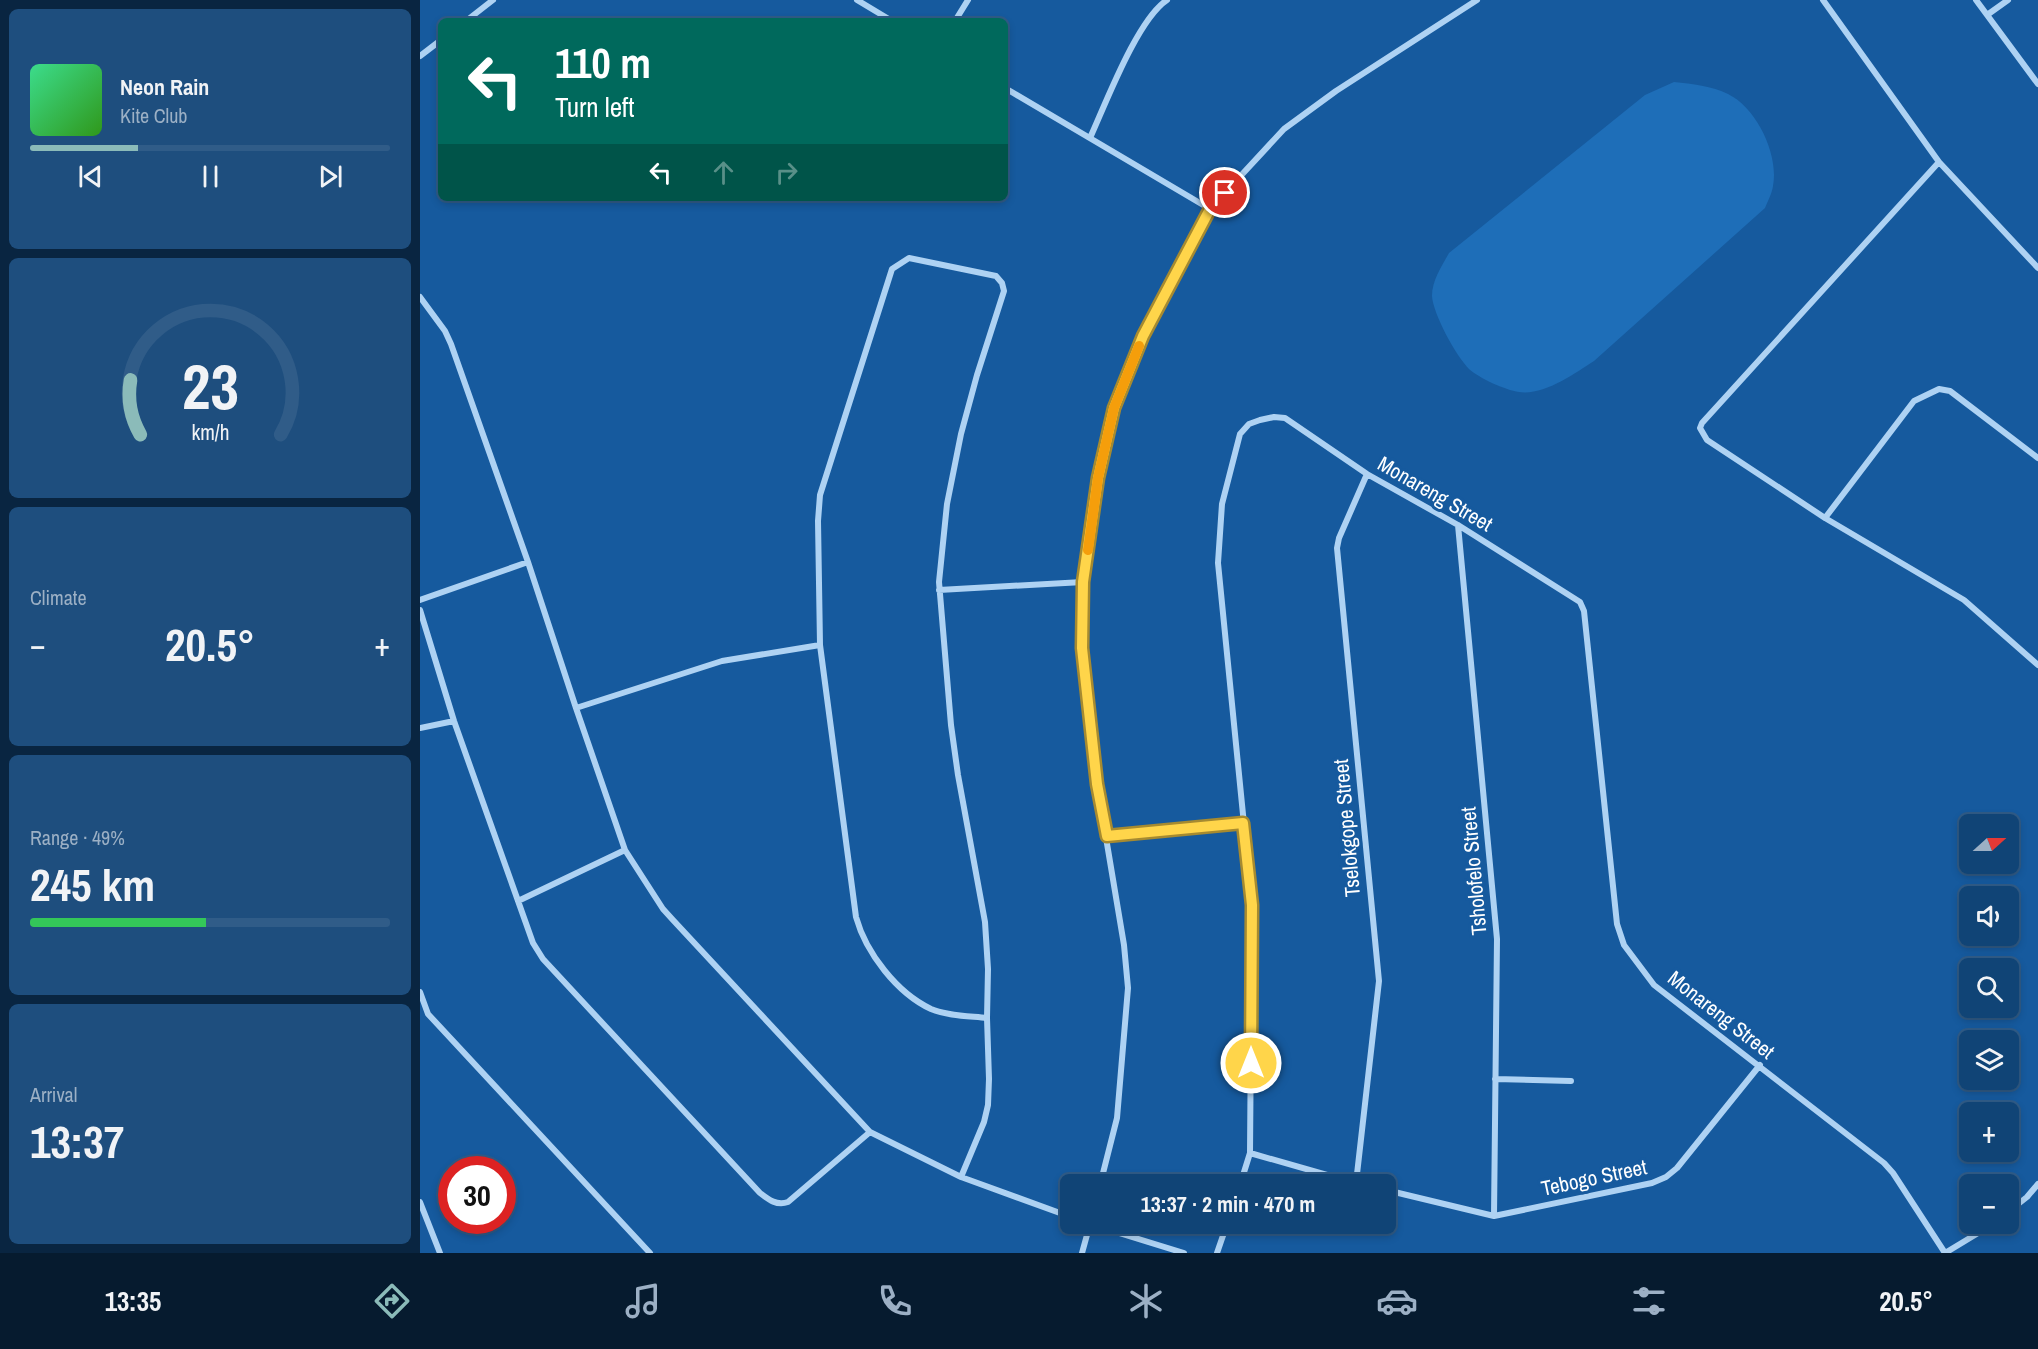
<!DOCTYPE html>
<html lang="en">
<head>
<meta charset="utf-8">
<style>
	:root { --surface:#104476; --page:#1e4e7e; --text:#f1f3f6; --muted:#9cb0c5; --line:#305c88; --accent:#8bbbb9 }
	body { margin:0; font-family:"Archivo Narrow",sans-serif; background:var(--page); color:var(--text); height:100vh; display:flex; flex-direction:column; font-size:22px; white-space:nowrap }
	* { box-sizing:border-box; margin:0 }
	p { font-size:20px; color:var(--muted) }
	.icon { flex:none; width:33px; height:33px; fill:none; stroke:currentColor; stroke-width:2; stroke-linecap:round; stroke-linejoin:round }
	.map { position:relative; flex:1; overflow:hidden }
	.panel { display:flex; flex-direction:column; gap:9px; padding:9px; background:#092541; width:420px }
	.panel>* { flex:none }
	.banner { position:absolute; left:18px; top:18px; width:570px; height:183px; border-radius:9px; box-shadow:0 3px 9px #0003,0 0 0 2px var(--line); background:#00695c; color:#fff; overflow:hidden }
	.needle { width:39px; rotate:69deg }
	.tools { position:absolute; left:1539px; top:814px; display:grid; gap:12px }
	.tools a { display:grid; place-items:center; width:60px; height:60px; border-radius:9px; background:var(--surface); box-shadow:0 3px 9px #0003,0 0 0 2px var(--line); font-size:30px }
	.speed { position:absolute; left:18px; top:1156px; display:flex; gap:12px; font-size:30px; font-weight:700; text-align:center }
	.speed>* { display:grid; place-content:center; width:78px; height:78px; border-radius:50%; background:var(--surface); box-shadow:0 3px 9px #0003,0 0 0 2px var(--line); line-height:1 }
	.speed .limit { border:9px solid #d22; background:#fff; color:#111 }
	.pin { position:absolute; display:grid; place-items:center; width:51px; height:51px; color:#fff; margin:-26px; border:3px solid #fff; border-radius:50%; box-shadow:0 2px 6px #0007 }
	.me { position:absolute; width:66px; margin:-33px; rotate:0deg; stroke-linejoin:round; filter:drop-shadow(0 0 4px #0008) }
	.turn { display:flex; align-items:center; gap:21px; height:126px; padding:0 18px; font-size:27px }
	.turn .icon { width:78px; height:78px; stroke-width:2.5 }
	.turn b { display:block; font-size:42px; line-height:51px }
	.lanes { display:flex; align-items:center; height:57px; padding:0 18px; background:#0003; justify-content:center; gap:30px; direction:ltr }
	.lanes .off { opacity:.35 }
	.big { font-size:45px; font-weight:800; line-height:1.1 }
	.panel .tile { flex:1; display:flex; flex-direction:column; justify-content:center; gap:9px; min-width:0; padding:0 21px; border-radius:9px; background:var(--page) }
	.panel .dial { align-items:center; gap:0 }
	.dial svg { height:156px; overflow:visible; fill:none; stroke:var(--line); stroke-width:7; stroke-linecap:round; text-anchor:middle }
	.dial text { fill:var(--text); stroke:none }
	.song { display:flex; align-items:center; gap:18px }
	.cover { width:72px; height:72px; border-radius:9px; background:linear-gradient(135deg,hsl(150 70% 55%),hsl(110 70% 35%)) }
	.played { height:6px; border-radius:3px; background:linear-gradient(90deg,var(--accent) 30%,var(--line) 30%) }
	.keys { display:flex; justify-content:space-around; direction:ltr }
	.heat { display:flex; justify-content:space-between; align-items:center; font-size:33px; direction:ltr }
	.charge { height:9px; border-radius:4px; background:linear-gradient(90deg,#34c759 49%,var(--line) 0) }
	.trip { position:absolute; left:640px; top:1174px; width:336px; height:60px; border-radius:9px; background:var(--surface); box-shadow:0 3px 9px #0003,0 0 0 2px var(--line); font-weight:800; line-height:60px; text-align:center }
	.dock { display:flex; height:96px; justify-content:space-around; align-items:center; background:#061b2f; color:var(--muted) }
	.dock .icon { width:42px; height:42px }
	.dock .selected { color:var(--accent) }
	.dock b { font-size:27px; color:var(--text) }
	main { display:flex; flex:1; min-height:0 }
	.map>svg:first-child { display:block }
	.green { fill:#1e6eb8 }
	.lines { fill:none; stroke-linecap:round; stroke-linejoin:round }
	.minor { stroke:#aed2f3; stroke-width:6 }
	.route-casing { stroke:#a68a30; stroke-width:15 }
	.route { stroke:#ffd54a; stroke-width:10 }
	.slow { stroke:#f59e0b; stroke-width:10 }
	.labels { text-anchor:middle; stroke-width:6; stroke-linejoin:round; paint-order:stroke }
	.street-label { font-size:21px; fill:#fff; stroke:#165a9e }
</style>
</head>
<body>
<main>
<section class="panel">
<div class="tile">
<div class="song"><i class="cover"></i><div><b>Neon Rain</b><p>Kite Club</p></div></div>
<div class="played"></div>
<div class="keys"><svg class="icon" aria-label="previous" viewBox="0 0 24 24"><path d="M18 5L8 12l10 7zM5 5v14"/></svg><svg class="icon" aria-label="pause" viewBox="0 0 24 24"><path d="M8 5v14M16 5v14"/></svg><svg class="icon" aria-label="next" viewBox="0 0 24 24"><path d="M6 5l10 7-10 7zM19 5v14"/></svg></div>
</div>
<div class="tile dial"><svg viewBox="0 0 100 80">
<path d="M14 69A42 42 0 1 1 86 69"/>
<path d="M14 69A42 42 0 0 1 9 41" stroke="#8bbbb9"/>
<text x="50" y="56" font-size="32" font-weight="700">23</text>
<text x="50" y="72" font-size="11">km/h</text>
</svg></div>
<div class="tile"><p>Climate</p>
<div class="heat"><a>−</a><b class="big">20.5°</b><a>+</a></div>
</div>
<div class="tile"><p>Range · 49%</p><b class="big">245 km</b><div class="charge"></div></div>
<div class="tile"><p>Arrival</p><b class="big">13:37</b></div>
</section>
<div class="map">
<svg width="1618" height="1253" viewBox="0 0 1618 1253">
	<rect width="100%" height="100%" fill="#165a9e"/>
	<!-- green -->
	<path class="green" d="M1254,82C1272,84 1292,86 1308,94C1337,108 1359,155 1353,186C1352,193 1348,201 1345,208L1174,361C1154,374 1123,396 1099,392C1085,390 1059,378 1049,369C1036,356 1013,314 1012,296C1012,280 1022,266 1029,253L1225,95Z"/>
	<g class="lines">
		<!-- minor -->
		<path class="minor" d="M437,0L472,21
			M1403,0L1519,162L1618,268
			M1556,0L1618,84
			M1567,15L1588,0
			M46,21L73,0
			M535,21L548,0
			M0,56L21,40
			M585,88L790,209
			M670,138C686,103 717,20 747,0
			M1519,162L1282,423L1280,428L1287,440L1405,518L1544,600L1618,665
			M0,297L25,331L31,344L108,562L156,708L205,850L243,909L253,920L450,1132L541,1177
			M1405,518L1494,401L1519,389L1530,391L1618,458
			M1038,525L1077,939L1074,1216
			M519,590L663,582
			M0,600L108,562
			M0,610L34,721L113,943L123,959L340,1193C349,1200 357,1206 368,1202L450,1132
			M156,708L302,661L400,645
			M0,728L34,721
			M687,836L823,823
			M98,901L205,850
			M0,992L8,1014L230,1253
			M567,1018C549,1016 528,1016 511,1009C477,993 446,953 436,917L400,645L398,521L400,495L472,269L489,258L576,276L582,283L584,291L557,375L541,434L527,504L519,582L531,725L538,775L565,922L568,969L567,1018L569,1079L568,1105L564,1122L541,1177L651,1217
			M1075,1079L1151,1081
			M830,1153L942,1185
			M936,1183L959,981L917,548L919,538L947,474
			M680,1185L697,1118L708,988L704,945L677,784L662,648L663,582L678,478L695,407L723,336L790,209L864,129L916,91L1057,0
			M820,1185L830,1153L832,905L798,563L802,504L820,434L829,424L840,420L854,417L865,418L947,474L1038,525L1160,602L1164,611L1197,924L1204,945L1234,985L1464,1163L1473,1173L1525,1253
			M966,1190L1074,1216L1232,1183L1246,1177L1257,1168L1340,1065
			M0,1202L20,1253
			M1588,1212L1607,1197L1618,1184
			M670,1224L764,1253
			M662,1253L670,1224
			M797,1253L807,1224
			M1525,1253L1573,1224"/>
	</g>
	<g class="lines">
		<defs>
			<path id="route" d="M805,193L790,209L723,336L694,408L678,478L663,582L662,648L677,784L687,836L823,823L832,905L831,1063"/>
		</defs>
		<!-- route casing -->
		<use href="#route" class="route-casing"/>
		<!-- route -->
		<use href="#route" class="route"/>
		<!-- slow -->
		<path class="slow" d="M668,550L678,478L694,408L719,346"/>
	</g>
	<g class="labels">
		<!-- street labels -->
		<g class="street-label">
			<text transform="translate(1015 494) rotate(30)" y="7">Monareng Street</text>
			<text transform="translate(927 828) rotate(-95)" y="7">Tselokgope Street</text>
			<text transform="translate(1054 871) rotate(-95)" y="7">Tsholofelo Street</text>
			<text transform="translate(1301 1015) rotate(38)" y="7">Monareng Street</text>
			<text transform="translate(1174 1178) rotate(-12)" y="7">Tebogo Street</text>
		</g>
	</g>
</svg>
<div class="tools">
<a><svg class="needle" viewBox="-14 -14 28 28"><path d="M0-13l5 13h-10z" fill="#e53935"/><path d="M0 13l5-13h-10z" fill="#9cb0c5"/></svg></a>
<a><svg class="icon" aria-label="sound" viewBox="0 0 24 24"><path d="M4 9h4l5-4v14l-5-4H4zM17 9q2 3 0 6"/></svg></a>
<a><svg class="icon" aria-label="search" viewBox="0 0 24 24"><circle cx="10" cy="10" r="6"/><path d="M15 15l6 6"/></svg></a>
<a><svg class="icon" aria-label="layers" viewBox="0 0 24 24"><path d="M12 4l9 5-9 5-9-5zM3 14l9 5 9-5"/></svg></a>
<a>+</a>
<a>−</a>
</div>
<div class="speed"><div class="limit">30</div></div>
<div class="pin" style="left:805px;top:193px;background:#d93025"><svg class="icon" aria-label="arrive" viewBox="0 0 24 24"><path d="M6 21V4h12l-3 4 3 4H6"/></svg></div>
<svg class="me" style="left:831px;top:1063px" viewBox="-20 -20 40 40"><circle r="17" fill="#ffd54a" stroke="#fff" stroke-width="3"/><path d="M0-11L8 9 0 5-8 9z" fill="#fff"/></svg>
<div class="trip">13:37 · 2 min · 470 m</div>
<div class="banner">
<div class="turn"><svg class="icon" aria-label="left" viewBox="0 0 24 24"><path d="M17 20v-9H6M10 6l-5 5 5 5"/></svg><div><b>110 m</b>Turn left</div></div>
<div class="lanes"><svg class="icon" aria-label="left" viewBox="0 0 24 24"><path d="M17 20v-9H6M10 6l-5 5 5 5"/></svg><svg class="icon off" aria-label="ahead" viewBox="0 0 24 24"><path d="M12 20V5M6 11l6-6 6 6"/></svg><svg class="icon off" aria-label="right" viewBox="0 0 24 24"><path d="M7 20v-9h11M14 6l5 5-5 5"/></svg></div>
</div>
</div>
</main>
<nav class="dock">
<b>13:35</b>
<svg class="icon selected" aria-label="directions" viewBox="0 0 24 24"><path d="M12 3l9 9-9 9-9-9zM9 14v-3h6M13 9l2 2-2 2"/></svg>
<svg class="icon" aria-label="music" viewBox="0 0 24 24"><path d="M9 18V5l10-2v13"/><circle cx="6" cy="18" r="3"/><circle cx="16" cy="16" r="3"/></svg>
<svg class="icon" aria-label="phone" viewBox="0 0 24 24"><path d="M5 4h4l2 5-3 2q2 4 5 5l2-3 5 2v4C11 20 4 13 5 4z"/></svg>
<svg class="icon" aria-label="climate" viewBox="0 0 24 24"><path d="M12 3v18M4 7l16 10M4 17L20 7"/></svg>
<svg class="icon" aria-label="car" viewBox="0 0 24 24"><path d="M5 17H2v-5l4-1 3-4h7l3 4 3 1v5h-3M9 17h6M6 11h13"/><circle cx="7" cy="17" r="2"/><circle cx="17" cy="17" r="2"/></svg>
<svg class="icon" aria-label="filters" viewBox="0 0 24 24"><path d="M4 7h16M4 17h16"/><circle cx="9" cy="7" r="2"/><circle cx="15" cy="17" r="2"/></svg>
<b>20.5°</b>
</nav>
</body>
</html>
